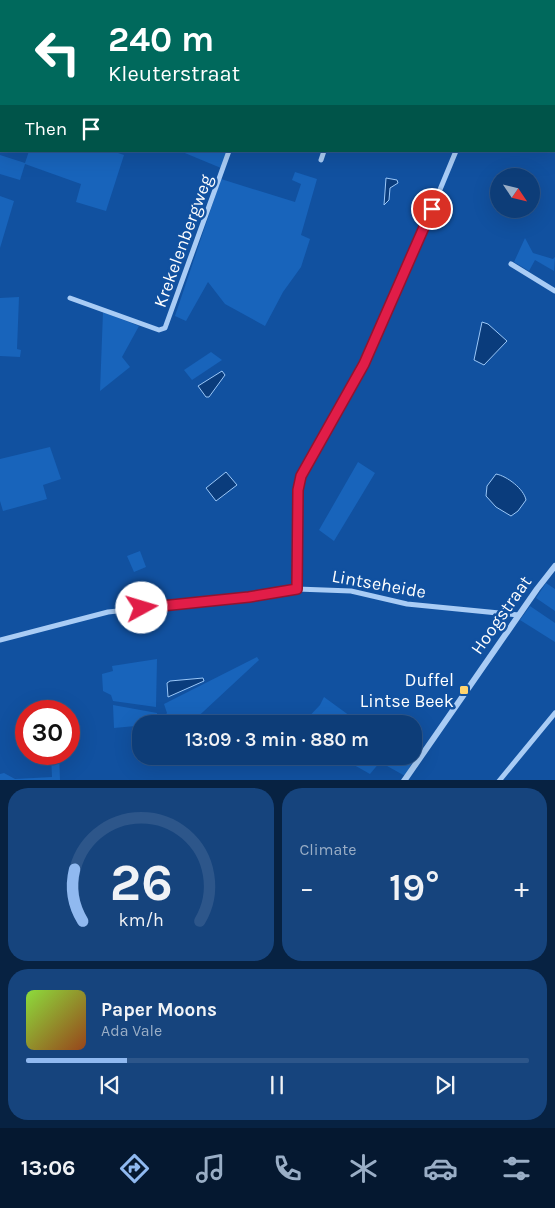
<!DOCTYPE html>
<html lang="en">
<head>
<meta charset="utf-8">
<style>
	:root { --surface:#0d3d78; --page:#16447d; --text:#f1f3f6; --muted:#9aaec6; --line:#2d568a; --accent:#90b9f0 }
	body { margin:0; font-family:Karla,sans-serif; background:var(--page); color:var(--text); height:100vh; display:flex; flex-direction:column; font-size:19px; white-space:nowrap }
	* { box-sizing:border-box; margin:0 }
	p { font-size:16px; color:var(--muted) }
	.icon { flex:none; width:28px; height:28px; fill:none; stroke:currentColor; stroke-width:2; stroke-linecap:round; stroke-linejoin:round }
	.map { position:relative; height:780px; overflow:hidden }
	.sheet { display:flex; flex-direction:column; gap:8px; padding:8px; background:#072242; flex:1 }
	.sheet>* { flex:none }
	.banner { position:absolute; left:0px; top:0px; width:555px; height:152px; box-shadow:0 5px 20px #0002,0 0 0 1px var(--line); background:#00695c; color:#fff; overflow:hidden }
	.needle { width:32px; rotate:125deg }
	.tools { position:absolute; left:490px; top:168px; display:grid; gap:10px }
	.tools a { display:grid; place-items:center; width:50px; height:50px; border-radius:50%; background:var(--surface); box-shadow:0 5px 20px #0002,0 0 0 1px var(--line); font-size:25px }
	.speed { position:absolute; left:15px; top:700px; display:flex; gap:10px; font-size:25px; font-weight:700; text-align:center }
	.speed>* { display:grid; place-content:center; width:65px; height:65px; border-radius:50%; background:var(--surface); box-shadow:0 5px 20px #0002,0 0 0 1px var(--line); line-height:1 }
	.speed .limit { border:8px solid #d22; background:#fff; color:#111 }
	.pin { position:absolute; display:grid; place-items:center; width:42px; height:42px; color:#fff; margin:-21px; border:2px solid #fff; border-radius:50%; box-shadow:0 1px 5px #0007 }
	.me { position:absolute; width:55px; margin:-28px; rotate:84deg; stroke-linejoin:round; filter:drop-shadow(0 0 4px #0008) }
	.turn { display:flex; align-items:center; gap:18px; height:105px; padding:0 25px; font-size:22px }
	.turn .icon { width:65px; height:65px; stroke-width:2.5 }
	.turn b { display:block; font-size:35px; line-height:42px }
	.then { display:flex; align-items:center; height:48px; padding:0 25px; background:#0003; gap:10px; font-size:19px }
	.big { font-size:38px; font-weight:600; line-height:1.1 }
	.sheet .tile { flex:1; display:flex; flex-direction:column; justify-content:center; gap:8px; min-width:0; padding:0 18px; border-radius:20px; background:var(--page) }
	.sheet .dial { align-items:center; gap:0 }
	.dial svg { height:130px; overflow:visible; fill:none; stroke:var(--line); stroke-width:7; stroke-linecap:round; text-anchor:middle }
	.dial text { fill:var(--text); stroke:none }
	.song { display:flex; align-items:center; gap:15px }
	.cover { width:60px; height:60px; border-radius:8px; background:linear-gradient(135deg,hsl(90 70% 55%),hsl(20 70% 35%)) }
	.played { height:5px; border-radius:2px; background:linear-gradient(90deg,var(--accent) 20%,var(--line) 20%) }
	.keys { display:flex; justify-content:space-around; direction:ltr }
	.heat { display:flex; justify-content:space-between; align-items:center; font-size:28px; direction:ltr }
	.sheet .tiles { flex:1; display:grid; gap:8px; grid-template-columns:1fr 1fr }
	.tile:last-child { grid-column:span 2 }
	.trip { position:absolute; left:132px; top:715px; width:290px; height:50px; border-radius:20px; background:var(--surface); box-shadow:0 5px 20px #0002,0 0 0 1px var(--line); font-weight:600; line-height:50px; text-align:center }
	.menu { display:flex; height:80px; justify-content:space-around; align-items:center; background:#051830; color:var(--muted) }
	.menu .icon { width:35px; height:35px }
	.menu .active { color:var(--accent) }
	.menu b { font-size:22px; color:var(--text) }
	.map>svg:first-child { display:block }
	.green { fill:#1864bb }
	.water { fill:#0a3c7c; stroke:#9ac7f8 }
	.lines { fill:none; stroke-linecap:round; stroke-linejoin:round }
	.minor { stroke:#a9ccf5; stroke-width:5 }
	.tertiary { stroke:#a9ccf5; stroke-width:6 }
	.route-casing { stroke:#92132f; stroke-width:12 }
	.route { stroke:#e11d48; stroke-width:9 }
	.poi-dot { fill:#ffd36d; stroke:#1151a0; stroke-width:2 }
	.labels { text-anchor:middle; stroke-width:5; stroke-linejoin:round; paint-order:stroke }
	.street-label { font-size:18px; fill:#fff; stroke:#1151a0 }
	.poi-label { font-size:18px; fill:#fff; stroke:#1151a0; text-anchor:end }
</style>
</head>
<body>
<div class="map">
<svg width="555" height="781" viewBox="0 0 555 781">
	<rect width="100%" height="100%" fill="#1151a0"/>
	<!-- green -->
	<path class="green" d="M0,0H149L1,1V29Z
		M29,151H112L124,155L106,211L76,202L81,184L25,164L20,180L0,174V155L25,163Z
		M180,151H227L221,168Z
		M295,172L317,179L301,235L310,239L301,267L283,292L265,326L225,304L208,282L186,321L175,316L221,179L295,202L301,184L292,180Z
		M0,196L14,201L0,248Z
		M525,238L533,253L553,259L555,257L554,271L535,260L529,271L514,262Z
		M19,297L17,349L21,350L20,357L0,356V298Z
		M103,312L139,326L122,357L130,367L100,391Z
		M211,352L222,360L192,380L184,370Z
		M50,447L61,479L43,485L47,499L3,511L0,501V459Z
		M358,462L375,473L334,541L319,530Z
		M140,551L146,567L134,572L127,556Z
		M546,583L555,589V611L536,598Z
		M530,606L555,623V642L520,620Z
		M257,657L259,660L190,724H165L164,717L167,713L164,704Z
		M157,659L156,707L113,701L111,695L103,691L102,674L113,671L112,666Z
		M324,697L361,724H302L320,705Z
		M113,705L157,713V724L114,728Z
		M414,751L417,753L405,776L380,762L370,774L338,756H414Z
		M51,754H59L60,780H0V774L4,773L15,779L52,777Z"/>
	<!-- water -->
	<path class="water" d="M386,178L397,180L398,183L390,188L389,200L384,205Z
		M482,322L488,324L507,341L484,365L474,360Z
		M222,371L225,375L209,397H206L198,386Z
		M226,472L237,485L216,501L206,488Z
		M496,474C507,476 524,489 526,500L518,511L511,516L496,507L486,496L487,486Z
		M203,678L204,681L168,697L167,683L170,681Z"/>
	<g class="lines">
		<!-- minor -->
		<path class="minor" d="M299,1L300,0
			M396,1L397,0
			M526,1V0
			M554,90L555,91
			M321,160L324,151
			M511,264L555,291
			M70,298L159,330L165,328L229,151
			M297,589L298,490L301,476L364,364L400,286L456,151
			M0,640L108,612L249,597L297,589L351,591L407,604L519,615
			M499,781L555,713"/>
		<!-- tertiary -->
		<path class="tertiary" d="M404,781L537,589L555,566"/>
	</g>
	<g class="lines">
		<defs>
			<path id="route" d="M142,608L249,597L297,589L298,490L301,476L364,364L432,209"/>
		</defs>
		<!-- route casing -->
		<use href="#route" class="route-casing"/>
		<!-- route -->
		<use href="#route" class="route"/>
	</g>
	<!-- markers -->
	<rect class="poi-dot" x="459" y="685" width="10" height="10" rx="2.5"/>
	<g class="labels">
		<!-- street labels -->
		<g class="street-label">
			<text transform="translate(183 241) rotate(-70)" y="6">Krekelenbergweg</text>
			<text transform="translate(379 584) rotate(10)" y="6">Lintseheide</text>
			<text transform="translate(501 615) rotate(-55)" y="6">Hoogstraat</text>
		</g>
		<!-- poi labels -->
		<g class="poi-label">
			<text x="454" y="686">Duffel<tspan x="454" dy="21">Lintse Beek</tspan></text>
		</g>
	</g>
</svg>
<div class="tools">
<a><svg class="needle" viewBox="-14 -14 28 28"><path d="M0-13l5 13h-10z" fill="#e53935"/><path d="M0 13l5-13h-10z" fill="#9aaec6"/></svg></a>
</div>
<div class="speed"><div class="limit">30</div></div>
<div class="pin" style="left:432px;top:209px;background:#d93025"><svg class="icon" aria-label="arrive" viewBox="0 0 24 24"><path d="M6 21V4h12l-3 4 3 4H6"/></svg></div>
<svg class="me" style="left:142px;top:608px" viewBox="-20 -20 40 40"><circle r="19" fill="#fff"/><path d="M0-13L10 11 0 6-10 11z" fill="#e11d48"/></svg>
<div class="trip">13:09 · 3 min · 880 m</div>
<div class="banner">
<div class="turn"><svg class="icon" aria-label="left" viewBox="0 0 24 24"><path d="M17 20v-9H6M10 6l-5 5 5 5"/></svg><div><b>240 m</b>Kleuterstraat</div></div>
<div class="then">Then<svg class="icon" aria-label="arrive" viewBox="0 0 24 24"><path d="M6 21V4h12l-3 4 3 4H6"/></svg></div>
</div>
</div>
<section class="sheet">
<div class="tiles">
<div class="tile dial"><svg viewBox="0 0 100 80">
<path d="M14 69A42 42 0 1 1 86 69"/>
<path d="M14 69A42 42 0 0 1 9 37" stroke="#90b9f0"/>
<text x="50" y="56" font-size="32" font-weight="700">26</text>
<text x="50" y="72" font-size="11">km/h</text>
</svg></div>
<div class="tile"><p>Climate</p>
<div class="heat"><a>−</a><b class="big">19°</b><a>+</a></div>
</div>
<div class="tile">
<div class="song"><i class="cover"></i><div><b>Paper Moons</b><p>Ada Vale</p></div></div>
<div class="played"></div>
<div class="keys"><svg class="icon" aria-label="previous" viewBox="0 0 24 24"><path d="M18 5L8 12l10 7zM5 5v14"/></svg><svg class="icon" aria-label="pause" viewBox="0 0 24 24"><path d="M8 5v14M16 5v14"/></svg><svg class="icon" aria-label="next" viewBox="0 0 24 24"><path d="M6 5l10 7-10 7zM19 5v14"/></svg></div>
</div>
</div>
</section>
<nav class="menu">
<b>13:06</b>
<svg class="icon active" aria-label="directions" viewBox="0 0 24 24"><path d="M12 3l9 9-9 9-9-9zM9 14v-3h6M13 9l2 2-2 2"/></svg>
<svg class="icon" aria-label="music" viewBox="0 0 24 24"><path d="M9 18V5l10-2v13"/><circle cx="6" cy="18" r="3"/><circle cx="16" cy="16" r="3"/></svg>
<svg class="icon" aria-label="phone" viewBox="0 0 24 24"><path d="M5 4h4l2 5-3 2q2 4 5 5l2-3 5 2v4C11 20 4 13 5 4z"/></svg>
<svg class="icon" aria-label="climate" viewBox="0 0 24 24"><path d="M12 3v18M4 7l16 10M4 17L20 7"/></svg>
<svg class="icon" aria-label="car" viewBox="0 0 24 24"><path d="M5 17H2v-5l4-1 3-4h7l3 4 3 1v5h-3M9 17h6M6 11h13"/><circle cx="7" cy="17" r="2"/><circle cx="17" cy="17" r="2"/></svg>
<svg class="icon" aria-label="filters" viewBox="0 0 24 24"><path d="M4 7h16M4 17h16"/><circle cx="9" cy="7" r="2"/><circle cx="15" cy="17" r="2"/></svg>
</nav>
</body>
</html>
